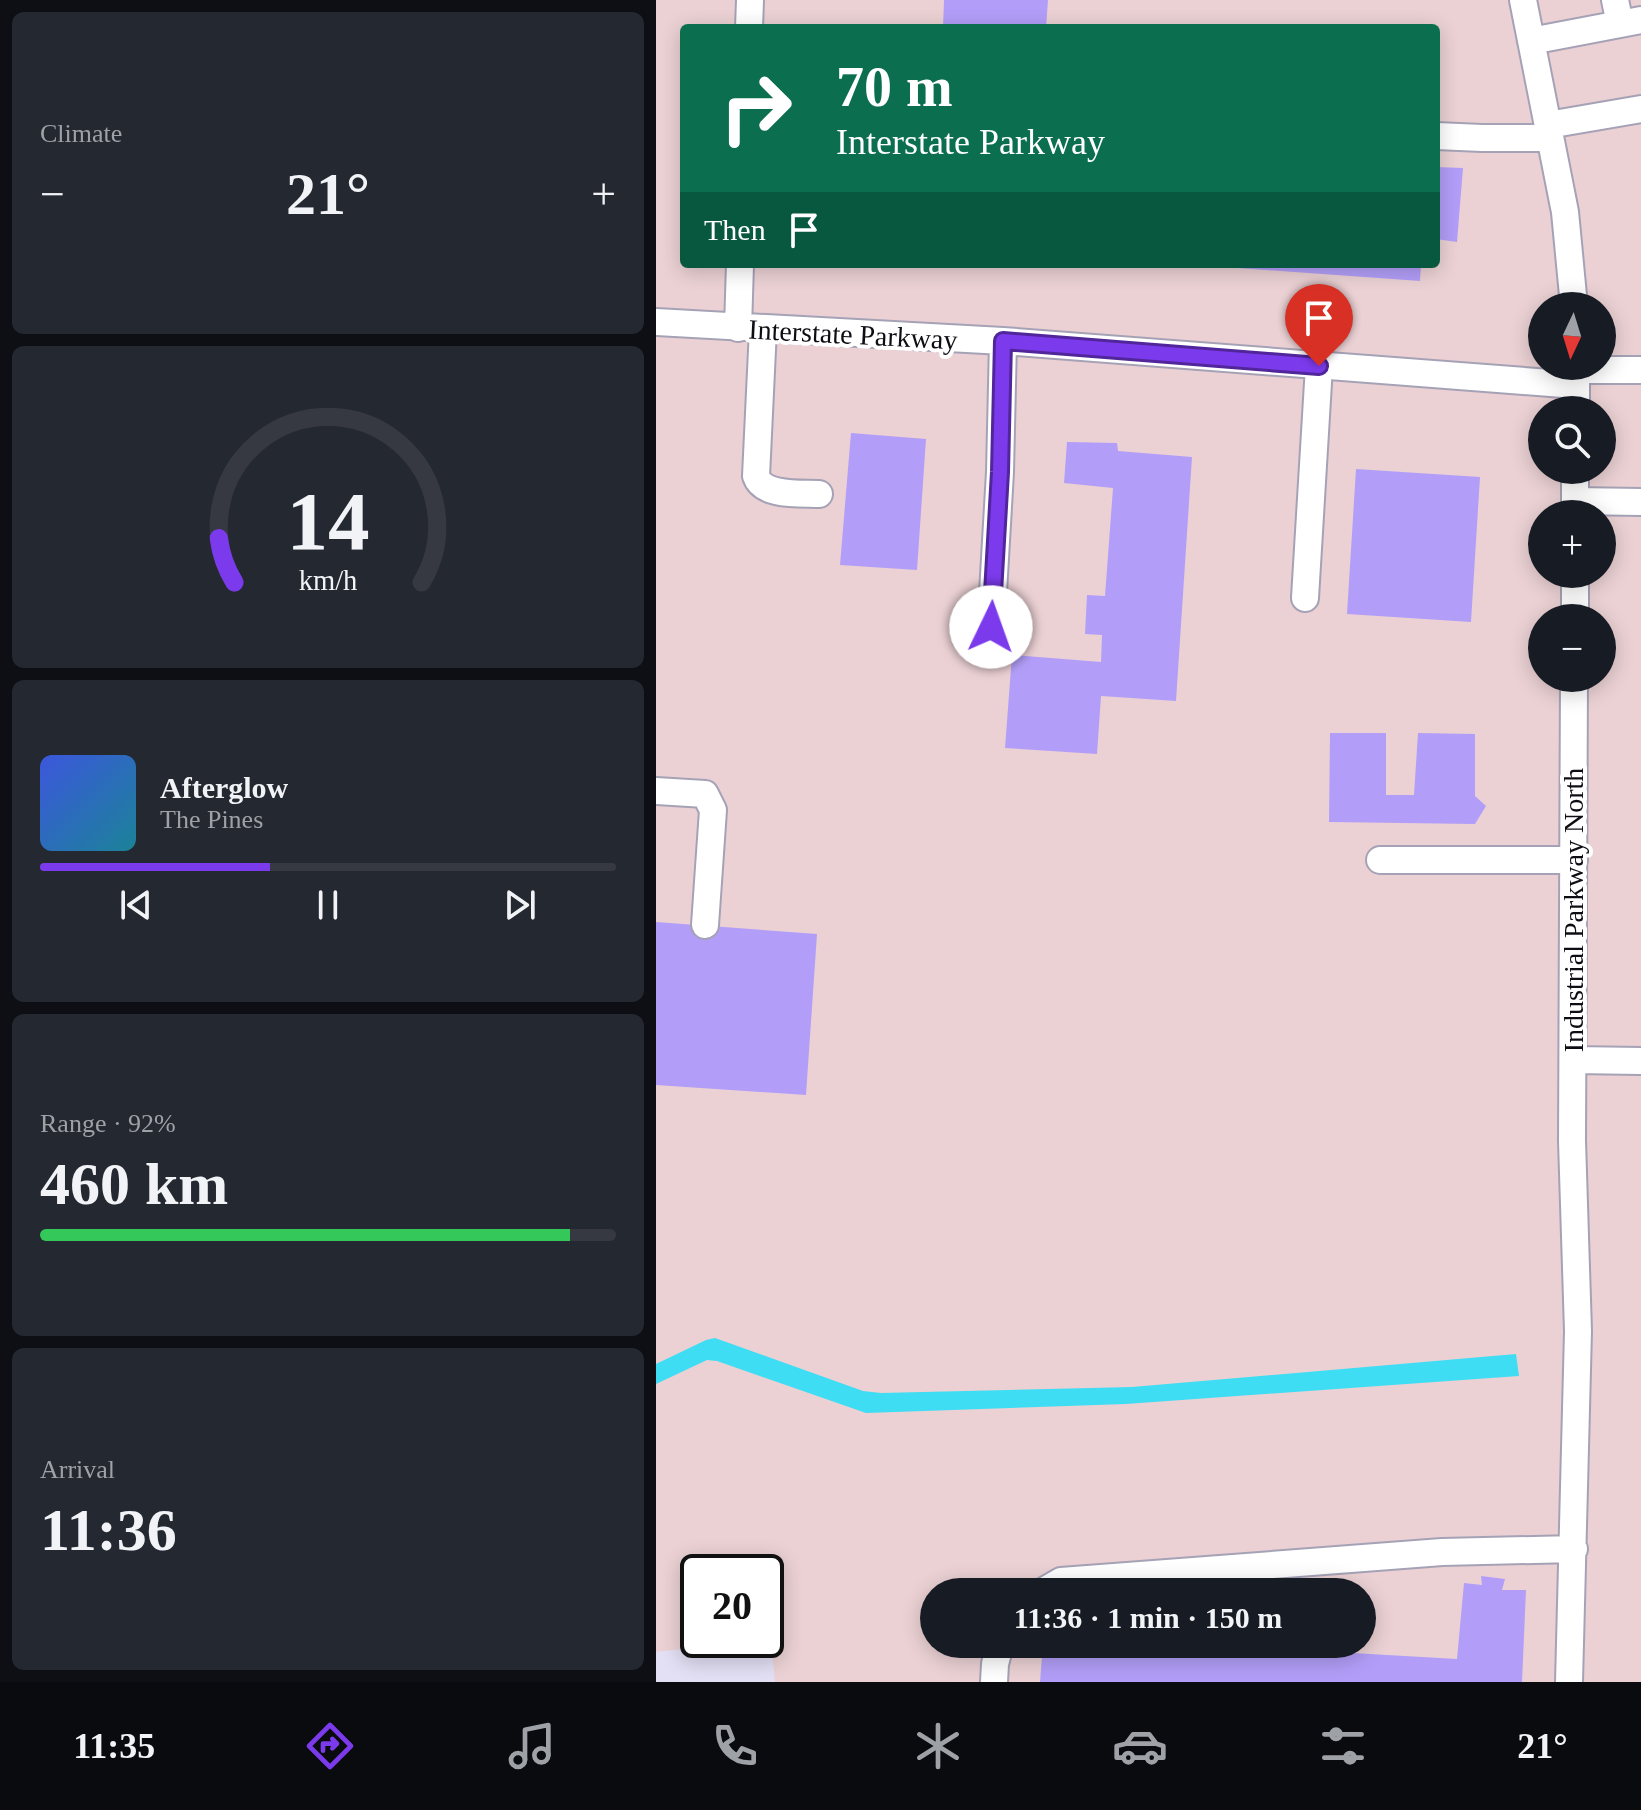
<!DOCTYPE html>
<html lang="en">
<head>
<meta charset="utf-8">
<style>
	:root { --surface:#171b24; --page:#242831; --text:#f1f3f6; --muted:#9ea1a6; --line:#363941; --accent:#7c3aed }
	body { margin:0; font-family:Georgia,serif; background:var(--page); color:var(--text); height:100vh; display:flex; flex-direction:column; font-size:30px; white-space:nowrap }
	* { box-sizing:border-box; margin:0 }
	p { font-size:26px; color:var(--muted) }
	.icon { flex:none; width:44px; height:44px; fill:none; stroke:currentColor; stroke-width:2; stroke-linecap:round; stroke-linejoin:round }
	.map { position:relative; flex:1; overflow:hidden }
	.side { display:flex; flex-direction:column; gap:12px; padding:12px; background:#0d0f14; width:656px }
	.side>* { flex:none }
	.banner { position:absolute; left:24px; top:24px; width:760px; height:244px; border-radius:8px; box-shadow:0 4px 20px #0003; background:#0b6e4f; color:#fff; overflow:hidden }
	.needle { width:52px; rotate:184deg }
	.tools { position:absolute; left:872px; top:292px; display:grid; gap:16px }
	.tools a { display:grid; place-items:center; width:88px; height:88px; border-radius:50%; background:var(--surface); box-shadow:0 4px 20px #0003; font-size:40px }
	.speed { position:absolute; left:24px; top:1554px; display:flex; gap:16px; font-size:40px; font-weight:700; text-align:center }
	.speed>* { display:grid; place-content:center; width:104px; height:104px; border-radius:50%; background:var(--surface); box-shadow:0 4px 20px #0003; line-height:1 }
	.speed .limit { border:4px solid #111; border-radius:12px; background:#fff; color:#111 }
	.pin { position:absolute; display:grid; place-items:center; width:68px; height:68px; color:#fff; margin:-82px -34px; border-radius:50% 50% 50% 0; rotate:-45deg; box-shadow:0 0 8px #0007 }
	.pin .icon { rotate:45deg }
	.me { position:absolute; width:88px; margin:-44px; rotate:3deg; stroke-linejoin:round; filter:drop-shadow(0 0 6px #0008) }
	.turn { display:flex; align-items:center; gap:28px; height:168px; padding:0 24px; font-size:36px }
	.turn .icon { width:104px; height:104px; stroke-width:2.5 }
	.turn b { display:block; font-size:56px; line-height:68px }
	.then { display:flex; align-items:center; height:76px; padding:0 24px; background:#0003; gap:16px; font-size:30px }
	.big { font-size:60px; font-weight:700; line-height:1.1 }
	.side .widget { flex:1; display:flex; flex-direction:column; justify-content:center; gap:12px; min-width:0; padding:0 28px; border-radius:12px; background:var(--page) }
	.side .dial { align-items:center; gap:0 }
	.dial svg { height:208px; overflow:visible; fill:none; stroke:var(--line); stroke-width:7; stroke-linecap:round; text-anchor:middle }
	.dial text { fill:var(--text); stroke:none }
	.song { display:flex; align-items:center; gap:24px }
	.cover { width:96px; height:96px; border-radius:12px; background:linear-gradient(135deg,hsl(230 70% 55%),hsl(190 70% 35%)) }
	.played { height:8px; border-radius:4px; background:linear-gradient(90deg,var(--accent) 40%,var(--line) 40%) }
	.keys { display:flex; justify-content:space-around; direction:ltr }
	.heat { display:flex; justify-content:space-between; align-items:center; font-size:44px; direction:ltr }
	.charge { height:12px; border-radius:6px; background:linear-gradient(90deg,#34c759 92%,var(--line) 0) }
	.trip { position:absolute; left:264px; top:1578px; width:456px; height:80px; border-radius:40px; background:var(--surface); box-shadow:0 4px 20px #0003; font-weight:700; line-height:80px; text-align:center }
	.tabs { display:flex; height:128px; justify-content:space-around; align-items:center; background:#090b0e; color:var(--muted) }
	.tabs .icon { width:56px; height:56px }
	.tabs .active { color:var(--accent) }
	.tabs b { font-size:36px; color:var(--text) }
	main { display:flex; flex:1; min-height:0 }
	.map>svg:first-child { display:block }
	.industrial { fill:#ebd1d4; fill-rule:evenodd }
	.water { fill:#3fddf3 }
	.building { fill:#b29ef8 }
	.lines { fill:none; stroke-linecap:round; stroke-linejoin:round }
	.minor-casing { stroke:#a6a2b6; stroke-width:30 }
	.minor { stroke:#fff; stroke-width:26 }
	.route-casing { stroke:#51269a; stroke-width:20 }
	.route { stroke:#7c3aed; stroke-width:14 }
	.labels { text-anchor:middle; stroke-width:8; stroke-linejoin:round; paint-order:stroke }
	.street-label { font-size:28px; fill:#0e0d14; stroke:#fff }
</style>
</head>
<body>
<main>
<section class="side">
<div class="widget"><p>Climate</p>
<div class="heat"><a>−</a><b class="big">21°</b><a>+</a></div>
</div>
<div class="widget dial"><svg viewBox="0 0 100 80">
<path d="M14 69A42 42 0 1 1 86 69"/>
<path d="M14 69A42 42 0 0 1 8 52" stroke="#7c3aed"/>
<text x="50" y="56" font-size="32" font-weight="700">14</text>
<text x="50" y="72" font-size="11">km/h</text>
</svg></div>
<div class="widget">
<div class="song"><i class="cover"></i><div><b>Afterglow</b><p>The Pines</p></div></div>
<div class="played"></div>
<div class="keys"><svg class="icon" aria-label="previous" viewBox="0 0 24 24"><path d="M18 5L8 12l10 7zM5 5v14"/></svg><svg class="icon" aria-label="pause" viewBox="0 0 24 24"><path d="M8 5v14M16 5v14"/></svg><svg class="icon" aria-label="next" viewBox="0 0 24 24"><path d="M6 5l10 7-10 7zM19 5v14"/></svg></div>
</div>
<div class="widget"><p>Range · 92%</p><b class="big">460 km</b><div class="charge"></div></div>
<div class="widget"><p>Arrival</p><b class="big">11:36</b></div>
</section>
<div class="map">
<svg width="985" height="1682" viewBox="0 0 985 1682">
	<rect width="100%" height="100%" fill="#e3dff4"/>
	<!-- industrial -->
	<path class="industrial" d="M0,0H985V1682H119L115,1640H110V1572H42V1640H106L0,1652ZM28,28H780V264H28ZM886,306H946V366H886ZM886,410H946V470H886ZM886,514H946V574H886ZM886,618H946V678H886ZM278,1592H706V1644H278Z"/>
	<!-- water -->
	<path class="water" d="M59,1338L207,1391L225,1393L476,1387L860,1354L863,1376L470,1404L210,1413L61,1361L51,1360L0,1384V1364L50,1340Z"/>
	<!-- building -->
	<path class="building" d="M288,0H392L390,28H287Z
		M780,167L807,168L801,242L780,239Z
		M554,264H765L764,281L554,266Z
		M195,433L270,439L261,570L184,565Z
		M411,442L461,443L462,451L536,457L520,701L445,696L441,754L349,748L356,655L445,662L446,635L429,634L431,595L449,596L457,488L408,483Z
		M700,469L824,477L815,622L691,614Z
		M674,733H730V795H758L762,733L819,734V796L830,806L819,824L673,822Z
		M0,922L161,934L150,1095L0,1085Z
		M825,1576L849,1579L846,1590H870L866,1682H384L387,1644H541L801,1659L808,1583L826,1585Z"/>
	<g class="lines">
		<defs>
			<path id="minor" d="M867,0L909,212L918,306
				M959,0L964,24
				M93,28L94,0
				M875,41L985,20
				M892,125L985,109
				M780,136L826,138H894
				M0,322L347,341L920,385
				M82,328L84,264
				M107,329L100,476C107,497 145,493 163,494
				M920,370H985
				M920,410V370
				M919,501L985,502
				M919,514V470
				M649,598L663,366
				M919,618V574
				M335,627L344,472L347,341
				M0,791L49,794L57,810L49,925
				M724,860H918
				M917,1060L985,1061
				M386,1592L405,1581L786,1552L918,1549
				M338,1682L339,1664L344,1644
				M913,1682L922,1331L916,1141L918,678"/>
		</defs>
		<!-- minor casing -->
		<use href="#minor" class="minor-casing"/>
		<!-- minor -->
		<use href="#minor" class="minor"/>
	</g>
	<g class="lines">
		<defs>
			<path id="route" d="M335,627L344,472L347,341L663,366"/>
		</defs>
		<!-- route casing -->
		<use href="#route" class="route-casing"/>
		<!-- route -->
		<use href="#route" class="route"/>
	</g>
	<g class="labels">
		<!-- street labels -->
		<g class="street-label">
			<text transform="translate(197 334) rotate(3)" y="10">Interstate Parkway</text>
			<text transform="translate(917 910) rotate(-90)" y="10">Industrial Parkway North</text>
		</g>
	</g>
</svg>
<div class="tools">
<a><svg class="needle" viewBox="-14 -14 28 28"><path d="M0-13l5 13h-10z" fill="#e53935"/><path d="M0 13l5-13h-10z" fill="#9ea1a6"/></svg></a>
<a><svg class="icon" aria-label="search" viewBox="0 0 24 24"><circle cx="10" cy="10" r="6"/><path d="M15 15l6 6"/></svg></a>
<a>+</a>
<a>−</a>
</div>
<div class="speed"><div class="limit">20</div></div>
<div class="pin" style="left:663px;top:366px;background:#d93025"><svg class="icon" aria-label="arrive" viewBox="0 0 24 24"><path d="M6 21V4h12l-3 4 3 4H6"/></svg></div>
<svg class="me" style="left:335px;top:627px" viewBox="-20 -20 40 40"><circle r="19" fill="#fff"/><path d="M0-13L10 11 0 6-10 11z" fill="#7c3aed"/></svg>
<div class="trip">11:36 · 1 min · 150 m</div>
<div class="banner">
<div class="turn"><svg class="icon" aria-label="right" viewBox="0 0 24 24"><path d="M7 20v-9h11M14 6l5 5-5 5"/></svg><div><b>70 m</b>Interstate Parkway</div></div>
<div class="then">Then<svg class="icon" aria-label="arrive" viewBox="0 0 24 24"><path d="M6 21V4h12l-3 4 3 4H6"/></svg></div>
</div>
</div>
</main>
<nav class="tabs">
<b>11:35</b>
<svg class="icon active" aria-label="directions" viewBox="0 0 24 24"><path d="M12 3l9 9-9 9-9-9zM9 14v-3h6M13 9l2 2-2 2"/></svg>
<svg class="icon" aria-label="music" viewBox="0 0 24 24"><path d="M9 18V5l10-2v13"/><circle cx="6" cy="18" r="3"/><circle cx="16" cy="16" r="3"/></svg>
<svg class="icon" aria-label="phone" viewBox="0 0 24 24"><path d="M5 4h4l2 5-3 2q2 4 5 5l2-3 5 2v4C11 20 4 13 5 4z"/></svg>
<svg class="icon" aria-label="climate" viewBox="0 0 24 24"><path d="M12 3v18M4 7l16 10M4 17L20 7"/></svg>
<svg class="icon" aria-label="car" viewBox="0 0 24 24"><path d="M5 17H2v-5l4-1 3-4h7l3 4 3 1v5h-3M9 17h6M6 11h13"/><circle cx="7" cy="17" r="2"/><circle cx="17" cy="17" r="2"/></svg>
<svg class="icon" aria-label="filters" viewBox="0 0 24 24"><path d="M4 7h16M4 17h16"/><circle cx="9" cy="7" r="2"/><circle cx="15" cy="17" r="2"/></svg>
<b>21°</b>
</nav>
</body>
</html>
